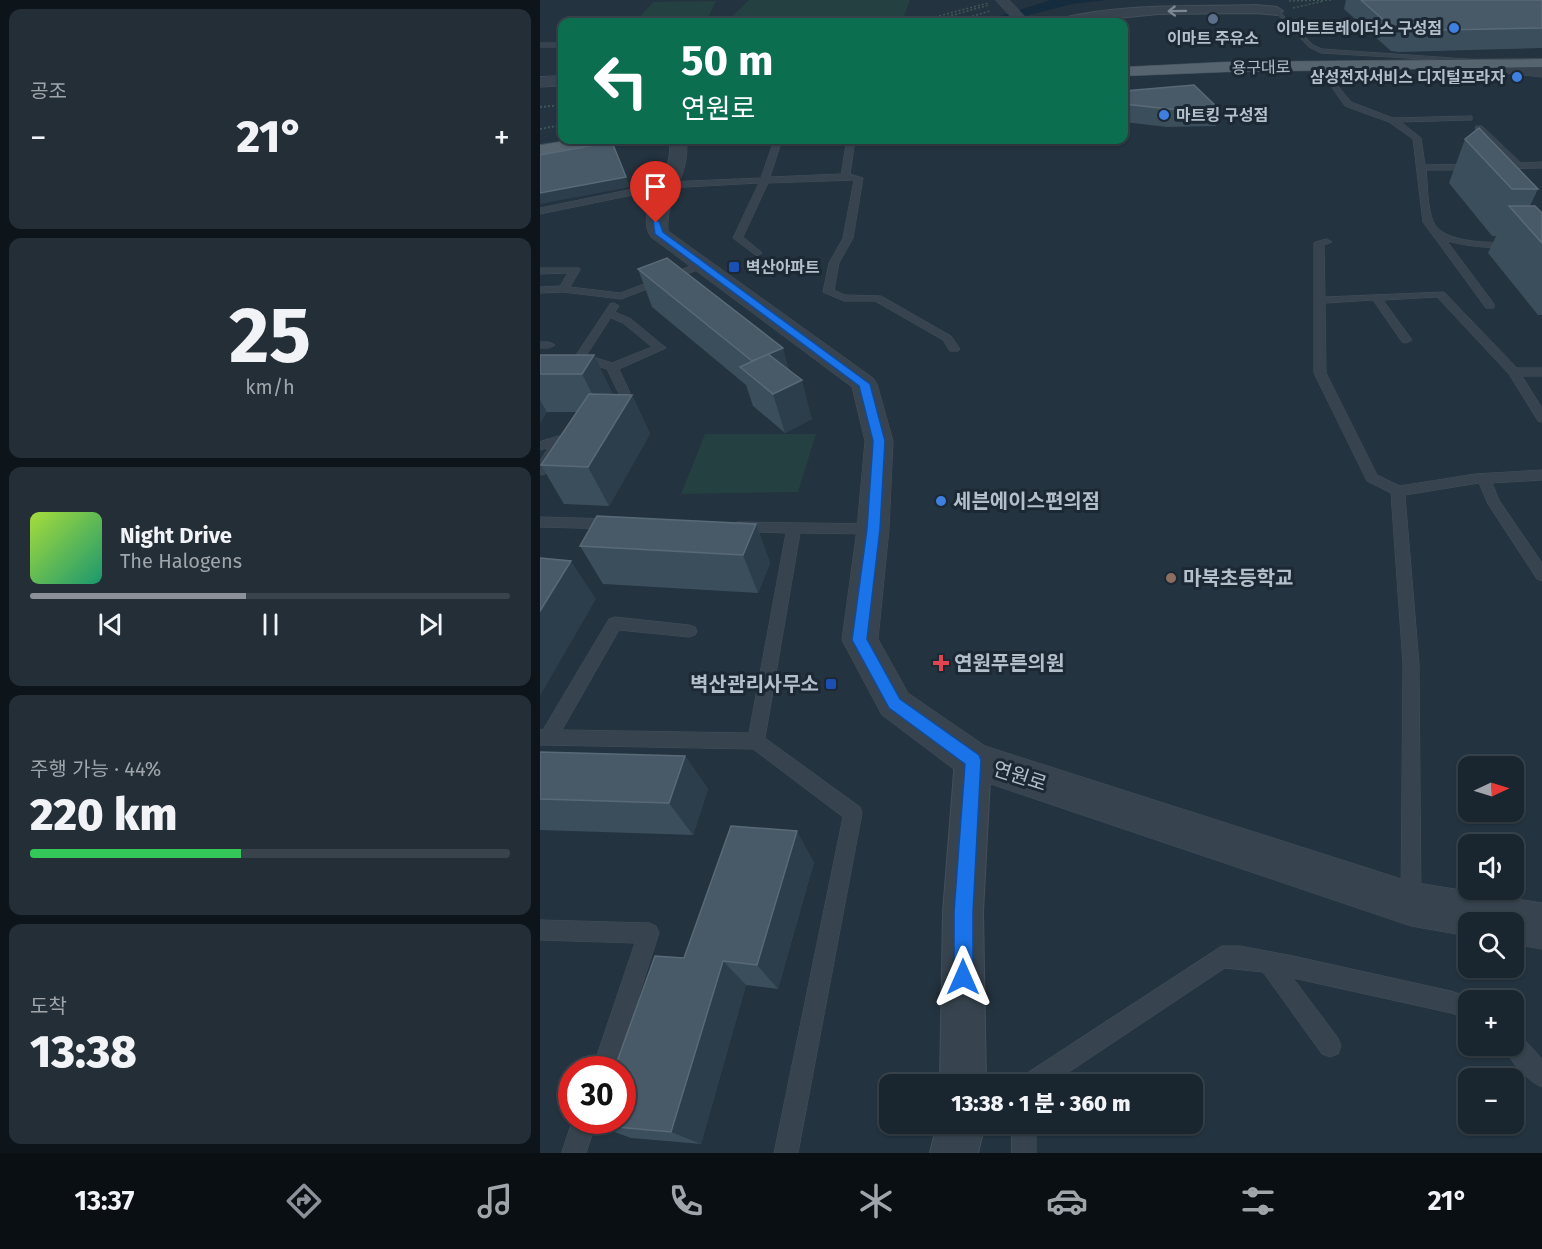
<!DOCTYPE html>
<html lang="ko">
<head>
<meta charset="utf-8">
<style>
	:root { --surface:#1a262f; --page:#232e37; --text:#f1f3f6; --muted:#9fa5aa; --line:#38434b; --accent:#8c9099 }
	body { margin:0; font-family:"Fira Sans","Noto Sans KR",sans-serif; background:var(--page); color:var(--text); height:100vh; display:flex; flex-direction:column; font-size:22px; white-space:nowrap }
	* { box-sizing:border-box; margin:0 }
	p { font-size:20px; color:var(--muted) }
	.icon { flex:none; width:33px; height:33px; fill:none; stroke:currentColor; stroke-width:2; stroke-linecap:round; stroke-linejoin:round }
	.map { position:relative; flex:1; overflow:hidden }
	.sheet { display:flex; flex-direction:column; gap:9px; padding:9px; background:#0e151a; width:540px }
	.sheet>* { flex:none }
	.banner { position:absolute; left:18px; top:18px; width:570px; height:126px; border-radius:12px; box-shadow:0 2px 4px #0004,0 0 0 2px var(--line); background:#0b6e4f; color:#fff; overflow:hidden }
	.needle { width:39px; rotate:86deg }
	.buttons { position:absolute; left:918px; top:756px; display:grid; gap:12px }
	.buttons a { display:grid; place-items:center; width:66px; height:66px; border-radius:12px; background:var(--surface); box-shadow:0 2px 4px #0004,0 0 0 2px var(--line); font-size:30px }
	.speed { position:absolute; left:18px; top:1056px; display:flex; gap:12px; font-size:30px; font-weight:700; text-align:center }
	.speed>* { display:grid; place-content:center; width:78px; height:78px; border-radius:50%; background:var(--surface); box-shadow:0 2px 4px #0004,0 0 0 2px var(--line); line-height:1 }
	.speed .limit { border:9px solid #d22; background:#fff; color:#111 }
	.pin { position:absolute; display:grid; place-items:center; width:51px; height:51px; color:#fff; margin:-62px -26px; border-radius:50% 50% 50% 0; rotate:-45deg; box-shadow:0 0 6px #0007 }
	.pin .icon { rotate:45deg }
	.me { position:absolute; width:66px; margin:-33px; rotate:0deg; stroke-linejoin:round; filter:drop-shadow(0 0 4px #0008) }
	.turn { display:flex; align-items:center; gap:21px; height:126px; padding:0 24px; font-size:27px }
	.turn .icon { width:78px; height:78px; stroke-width:2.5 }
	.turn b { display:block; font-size:42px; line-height:51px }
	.big { font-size:45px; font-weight:800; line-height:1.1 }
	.sheet .card { flex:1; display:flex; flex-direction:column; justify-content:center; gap:9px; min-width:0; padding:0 21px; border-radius:12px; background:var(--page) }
	.sheet .dial { align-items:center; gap:0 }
	.dial b { font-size:78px; line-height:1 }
	.song { display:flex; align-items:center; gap:18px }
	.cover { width:72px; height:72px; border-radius:9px; background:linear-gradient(135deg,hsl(80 70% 55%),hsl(160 70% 35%)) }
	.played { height:6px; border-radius:3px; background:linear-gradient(90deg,var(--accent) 45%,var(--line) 45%) }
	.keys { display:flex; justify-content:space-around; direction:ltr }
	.heat { display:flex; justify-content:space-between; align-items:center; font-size:33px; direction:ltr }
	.charge { height:9px; border-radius:4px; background:linear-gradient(90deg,#34c759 44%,var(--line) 0) }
	.trip { position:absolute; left:339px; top:1074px; width:324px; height:60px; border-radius:12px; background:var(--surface); box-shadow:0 2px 4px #0004,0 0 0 2px var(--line); font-weight:800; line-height:60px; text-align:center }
	.dock { display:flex; height:96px; justify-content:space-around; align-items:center; background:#0a0f13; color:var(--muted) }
	.dock .icon { width:42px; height:42px }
	.dock .current { color:var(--accent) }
	.dock b { font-size:27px; color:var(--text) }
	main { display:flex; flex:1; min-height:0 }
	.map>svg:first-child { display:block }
	.green { fill:#254040 }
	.water { fill:#152b3e }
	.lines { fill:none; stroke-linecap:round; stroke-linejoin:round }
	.service-casing { stroke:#43505b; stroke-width:1 }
	.minor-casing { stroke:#43505b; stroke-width:2 }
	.tertiary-casing { stroke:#43505b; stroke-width:1 }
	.primary-casing { stroke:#43505b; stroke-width:1 }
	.path-far1 { stroke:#3e5857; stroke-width:1.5; stroke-dasharray:2 2; stroke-linecap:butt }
	.path { stroke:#3e5857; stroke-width:2; stroke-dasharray:2 2; stroke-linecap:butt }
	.service { fill:#37444f; fill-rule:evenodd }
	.minor { fill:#37444f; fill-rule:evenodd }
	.tertiary { fill:#37444f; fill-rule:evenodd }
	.primary { fill:#55646f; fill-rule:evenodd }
	.wall { fill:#3b4e5c }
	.shaded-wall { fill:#2c3e4c }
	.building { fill:#485a68; stroke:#596a77; stroke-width:1.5 }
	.oneway { stroke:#7b8893 }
	.route { fill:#1a73e8; stroke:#114b97; stroke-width:1.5 }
	.service-dot { fill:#5c6f8a; stroke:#1c2934; stroke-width:2 }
	.shop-dot { fill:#3f7fe0; stroke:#1c2934; stroke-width:2 }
	.transit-dot { fill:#1a4fb4; stroke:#1c2934; stroke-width:2 }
	.education-dot { fill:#8d6e63; stroke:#1c2934; stroke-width:2 }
	.health-dot { fill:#e0444e; stroke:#1c2934; stroke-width:2 }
	.labels { text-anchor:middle; stroke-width:6; stroke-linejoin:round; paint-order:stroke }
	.far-poi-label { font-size:16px; font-weight:bold; fill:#b3bfca; stroke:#1c2934; text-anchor:end }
	.far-street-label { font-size:16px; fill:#b3bfca; stroke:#1c2934 }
	.poi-label { font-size:20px; font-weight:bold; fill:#b3bfca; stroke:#1c2934; text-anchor:start }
	.street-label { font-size:20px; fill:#b3bfca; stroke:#1c2934 }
</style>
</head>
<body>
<main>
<section class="sheet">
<div class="card"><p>공조</p>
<div class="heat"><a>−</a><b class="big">21°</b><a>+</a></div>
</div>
<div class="card dial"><b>25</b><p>km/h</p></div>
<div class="card">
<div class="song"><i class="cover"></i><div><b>Night Drive</b><p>The Halogens</p></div></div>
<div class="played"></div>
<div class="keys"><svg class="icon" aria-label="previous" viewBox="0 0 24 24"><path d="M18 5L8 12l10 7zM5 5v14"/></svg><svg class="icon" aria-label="pause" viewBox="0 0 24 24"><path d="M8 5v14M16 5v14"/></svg><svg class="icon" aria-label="next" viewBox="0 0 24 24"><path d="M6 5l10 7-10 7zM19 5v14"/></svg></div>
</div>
<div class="card"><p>주행 가능 · 44%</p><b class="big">220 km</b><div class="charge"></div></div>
<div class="card"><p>도착</p><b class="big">13:38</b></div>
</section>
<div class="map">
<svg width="1002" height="1153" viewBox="0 0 1002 1153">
	<rect width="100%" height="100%" fill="#23333f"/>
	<!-- green -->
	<path class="green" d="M209,0H370L362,22H186Z
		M176,1L166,22H68L97,20L113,2Z
		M165,434H276L258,492L141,494Z"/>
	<!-- water -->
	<path class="water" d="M511,0H566L532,4L463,22H441Z"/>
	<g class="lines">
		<defs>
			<path id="service" d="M737,9L773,45L782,49L956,61L953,63L781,53L769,47L735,12Z
				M0,43H22V47H0Z
				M780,64L811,102L853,118L932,116V120H929L861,122L881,138L885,165L933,164L937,167L933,170H886C888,186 887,206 893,221C903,249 978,242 1002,241V247C969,249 938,249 907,241L954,304V308H946L883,222L873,139L849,122L805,106L777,66Z
				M936,126H942L981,163L1002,162V168L954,169V165L972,164L936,130Z
				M307,140H315L310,174L323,178L313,238L299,263L294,290L305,295L341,296L411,336L420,349L418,351H410L403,340L335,301H304L283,292L289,263L303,238L314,180L228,183L203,237L220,251L222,253L217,256L193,238L219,183L127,188L0,214V208L127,182L221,178L232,146L236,144L240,146L230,177L301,174Z
				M787,239L792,242L784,245L785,297L904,292L977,368H1002V376H982L1002,408V422L998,421L969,374L897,297L843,300L872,340L866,343L862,342L833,300L785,303L786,373L837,475L860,486L935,474L1002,470V480L952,483L959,500L1002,563V581L997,579L948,504L939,483L865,495L879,664L881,901L878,908L871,911L864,908L861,901L863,664L851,493L827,481L774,373V243Z
				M164,261L168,262V266L81,299L23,292L0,293V287L20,286L28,273L0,274V268H39L40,270L30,287L80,293Z
				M74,303L79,306L75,312L91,319L126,348L79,369L90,393L88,396H80L67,369L40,361L0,374V366L36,355L70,304ZM71,318L83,323L112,347L72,363L47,355Z
				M0,342H9L15,345L9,348H0Z
				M20,436L26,440L5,474L0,475V461L8,448L0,450V442Z
				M0,517L72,519L79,524L72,529L0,527Z
				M198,522L333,524L340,529L333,534L260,533L225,738L320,807L322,813L258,1153H234L303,817L213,749L0,745V729L3,730L69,619L75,617L149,625L155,627L157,631L155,635L149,637L79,630L22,730L209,733L246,533L193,531L191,527Z
				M0,920L109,923L116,926L119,933L75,1070H52L95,943L0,940Z
				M682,946H700L753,956L911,991L936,1000H928V1019L911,1013L753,978L798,1038L801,1046L798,1054L790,1057L782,1054L723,972L685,968L511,1084H480L483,1076Z
				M974,1034L982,1037L1002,1059V1087C987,1081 969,1060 963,1046H974Z
				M33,1120H57L46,1153H22Z
				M472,1124H496V1153H472Z"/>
			<path id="minor" d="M715,5L737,7L743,11L737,15L715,13L618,14L538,22H516L518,19C582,3 649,7 715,5Z
				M433,744L446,749L451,760L443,912L446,1084H400L403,912L415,760L420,749Z
				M397,1124H445L438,1153H390Z"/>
			<path id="tertiary" d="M456,0H469L490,22H476Z
				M916,59L1002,67V77L911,67L908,64L911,61Z
				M22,76V86L0,87V77Z
				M129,140H146C152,172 125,198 128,231L333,378L337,384L353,441L349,529L338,639L368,693L445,746L871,882L1002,903V949L974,944V922H928V936L871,926L433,778L419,773L342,715L302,640L317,529L325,441L312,387L111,237C96,216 121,185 127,164C130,156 130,148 129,140Z"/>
			<path id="primary" d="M1002,59V67L685,72L584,76V67L685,62Z
				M31,140H70L67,144L61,145L0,155V145Z"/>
		</defs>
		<!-- service casing -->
		<use href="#service" class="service-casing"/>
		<!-- minor casing -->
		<use href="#minor" class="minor-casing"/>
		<!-- tertiary casing -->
		<use href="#tertiary" class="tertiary-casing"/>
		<!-- primary casing -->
		<use href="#primary" class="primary-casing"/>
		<!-- path-far1 -->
		<path class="path-far1" d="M749,1L791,0
			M753,8L784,1
			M376,22L448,3
			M388,22L449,5
			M413,22L450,11"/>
		<!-- path -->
		<path class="path" d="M0,107L22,105
			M0,129L22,125"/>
		<!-- service -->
		<use href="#service" class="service"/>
		<!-- minor -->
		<use href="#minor" class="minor"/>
		<!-- tertiary -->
		<use href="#tertiary" class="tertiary"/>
		<!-- primary -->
		<use href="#primary" class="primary"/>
	</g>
	<!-- wall -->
	<path class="wall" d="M806,0H1002V48L859,52L851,51L804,9Z
		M584,91L679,109L676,126L627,127L584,122Z
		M925,139L998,189L990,206L1002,213V315H998L948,253L956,236H952L909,183Z
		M98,269L249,370L272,419L245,433L213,406L206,385L112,307Z
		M0,355H54L72,395H92L110,434L69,506L24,504L1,465L36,412H7L0,423Z
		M216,524L230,563L218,593L63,584L40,546Z
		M0,752L145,756L168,789L153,835L0,830Z
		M274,862L238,989L206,985L161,1144L91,1138L55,1125L144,958Z"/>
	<!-- shaded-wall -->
	<path class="shaded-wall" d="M86,177L90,187L0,204V193Z
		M243,348L253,384L262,380L272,419L245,433L233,394L212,361Z
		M54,355L73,394L62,413L42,374Z
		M92,395L110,434L69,506L48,467Z
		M0,400L7,412L0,423Z
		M216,524L230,563L218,593L203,555Z
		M31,561L56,599L0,696V611Z
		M145,756L168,789L153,835L129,803Z
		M257,831L274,862L238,989L217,965Z
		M183,961L206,985L161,1144L131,1132Z"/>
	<!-- building -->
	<path class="building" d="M821,0H1002V28L856,31Z
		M654,85L679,109H629L584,104V91Z
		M939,128L998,189H972L925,139Z
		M72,142L86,177L0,193V155Z
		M969,206H995L1002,213V243Z
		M127,258L243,348L212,361L98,269Z
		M228,354L262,380L233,394L200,367Z
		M0,355H54L42,374H0Z
		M49,394L92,395L48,467L1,465Z
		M57,516L216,524L203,555L40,546Z
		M0,558L31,561L0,611Z
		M0,752L145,756L129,803L0,799Z
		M191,826L257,831L217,965L183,961L131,1132L55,1125L56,1120H82V1070H74L115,956L144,958Z"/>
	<!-- one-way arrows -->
	<defs><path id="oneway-shaft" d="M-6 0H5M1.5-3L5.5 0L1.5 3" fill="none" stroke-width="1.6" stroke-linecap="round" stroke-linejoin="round" transform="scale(1.5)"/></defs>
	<use class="oneway" href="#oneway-shaft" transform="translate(637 11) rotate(179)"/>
	<!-- route -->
	<path class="route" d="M113,221H119L123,232L330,384L345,441L340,529L327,639L360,699L439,755L441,760L433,912V977L430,984L423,987L416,984L414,977V912L425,764L349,708L312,640L327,529L333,441L319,386L115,234Z"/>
	<!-- markers -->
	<circle class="service-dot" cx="673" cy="19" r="6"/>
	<g class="shop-dot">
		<circle cx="914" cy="28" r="6"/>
		<circle cx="977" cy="77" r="6"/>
		<circle cx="624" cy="115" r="6"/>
		<circle cx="401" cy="501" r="6"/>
	</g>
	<g class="transit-dot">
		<rect x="188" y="261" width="12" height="12" rx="3"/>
		<rect x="285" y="678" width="12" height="12" rx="3"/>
	</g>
	<circle class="education-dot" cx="631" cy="578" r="6"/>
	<path class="health-dot" d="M398 654h6v6h6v6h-6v6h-6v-6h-6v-6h6z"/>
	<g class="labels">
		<!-- far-poi labels -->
		<g class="far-poi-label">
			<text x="902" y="34">이마트트레이더스 구성점</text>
			<text x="673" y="44" text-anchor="middle">이마트 주유소</text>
			<text x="965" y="83">삼성전자서비스 디지털프라자</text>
			<text x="636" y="121" text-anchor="start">마트킹 구성점</text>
			<text x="206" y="273" text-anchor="start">벽산아파트</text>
		</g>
		<!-- far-street labels -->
		<g class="far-street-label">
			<text transform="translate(721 67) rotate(-1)" y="6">용구대로</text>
		</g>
		<!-- poi labels -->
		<g class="poi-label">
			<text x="413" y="508">세븐에이스편의점</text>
			<text x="643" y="585">마북초등학교</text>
			<text x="414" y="670">연원푸른의원</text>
			<text x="279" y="691" text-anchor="end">벽산관리사무소</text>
		</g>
		<!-- street labels -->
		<g class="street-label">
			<text transform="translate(480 776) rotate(18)" y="7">연원로</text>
		</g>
	</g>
</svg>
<div class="buttons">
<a><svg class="needle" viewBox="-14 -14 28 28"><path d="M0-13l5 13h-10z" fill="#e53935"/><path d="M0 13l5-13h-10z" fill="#9fa5aa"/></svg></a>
<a><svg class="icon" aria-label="sound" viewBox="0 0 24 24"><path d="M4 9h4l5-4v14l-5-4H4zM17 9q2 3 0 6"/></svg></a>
<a><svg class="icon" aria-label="search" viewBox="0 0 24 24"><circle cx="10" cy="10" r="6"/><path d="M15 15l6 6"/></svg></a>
<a>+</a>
<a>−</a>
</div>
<div class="speed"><div class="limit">30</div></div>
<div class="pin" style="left:116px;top:223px;background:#d93025"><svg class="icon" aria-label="arrive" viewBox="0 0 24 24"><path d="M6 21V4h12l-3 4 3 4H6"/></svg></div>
<svg class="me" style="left:423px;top:977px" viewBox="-20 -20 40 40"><path d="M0-17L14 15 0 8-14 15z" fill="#1a73e8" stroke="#fff" stroke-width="4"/></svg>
<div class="trip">13:38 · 1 분 · 360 m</div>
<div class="banner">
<div class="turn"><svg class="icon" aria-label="left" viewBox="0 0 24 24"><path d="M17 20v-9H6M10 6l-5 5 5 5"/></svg><div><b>50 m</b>연원로</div></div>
</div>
</div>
</main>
<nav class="dock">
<b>13:37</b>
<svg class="icon current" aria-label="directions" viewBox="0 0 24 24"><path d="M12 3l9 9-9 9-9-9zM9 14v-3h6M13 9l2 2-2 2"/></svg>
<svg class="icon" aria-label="music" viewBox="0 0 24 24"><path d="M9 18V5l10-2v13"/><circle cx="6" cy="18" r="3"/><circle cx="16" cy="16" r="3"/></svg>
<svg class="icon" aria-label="phone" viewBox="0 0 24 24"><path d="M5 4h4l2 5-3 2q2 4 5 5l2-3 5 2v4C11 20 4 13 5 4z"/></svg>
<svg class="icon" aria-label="climate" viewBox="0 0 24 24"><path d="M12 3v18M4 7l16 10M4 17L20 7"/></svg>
<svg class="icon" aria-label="car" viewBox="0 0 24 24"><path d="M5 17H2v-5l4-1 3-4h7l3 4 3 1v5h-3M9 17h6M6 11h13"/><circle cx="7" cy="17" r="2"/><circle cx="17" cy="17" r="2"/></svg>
<svg class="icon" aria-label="filters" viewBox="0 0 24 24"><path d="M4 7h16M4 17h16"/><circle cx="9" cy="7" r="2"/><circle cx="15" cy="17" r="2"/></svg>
<b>21°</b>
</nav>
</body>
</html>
